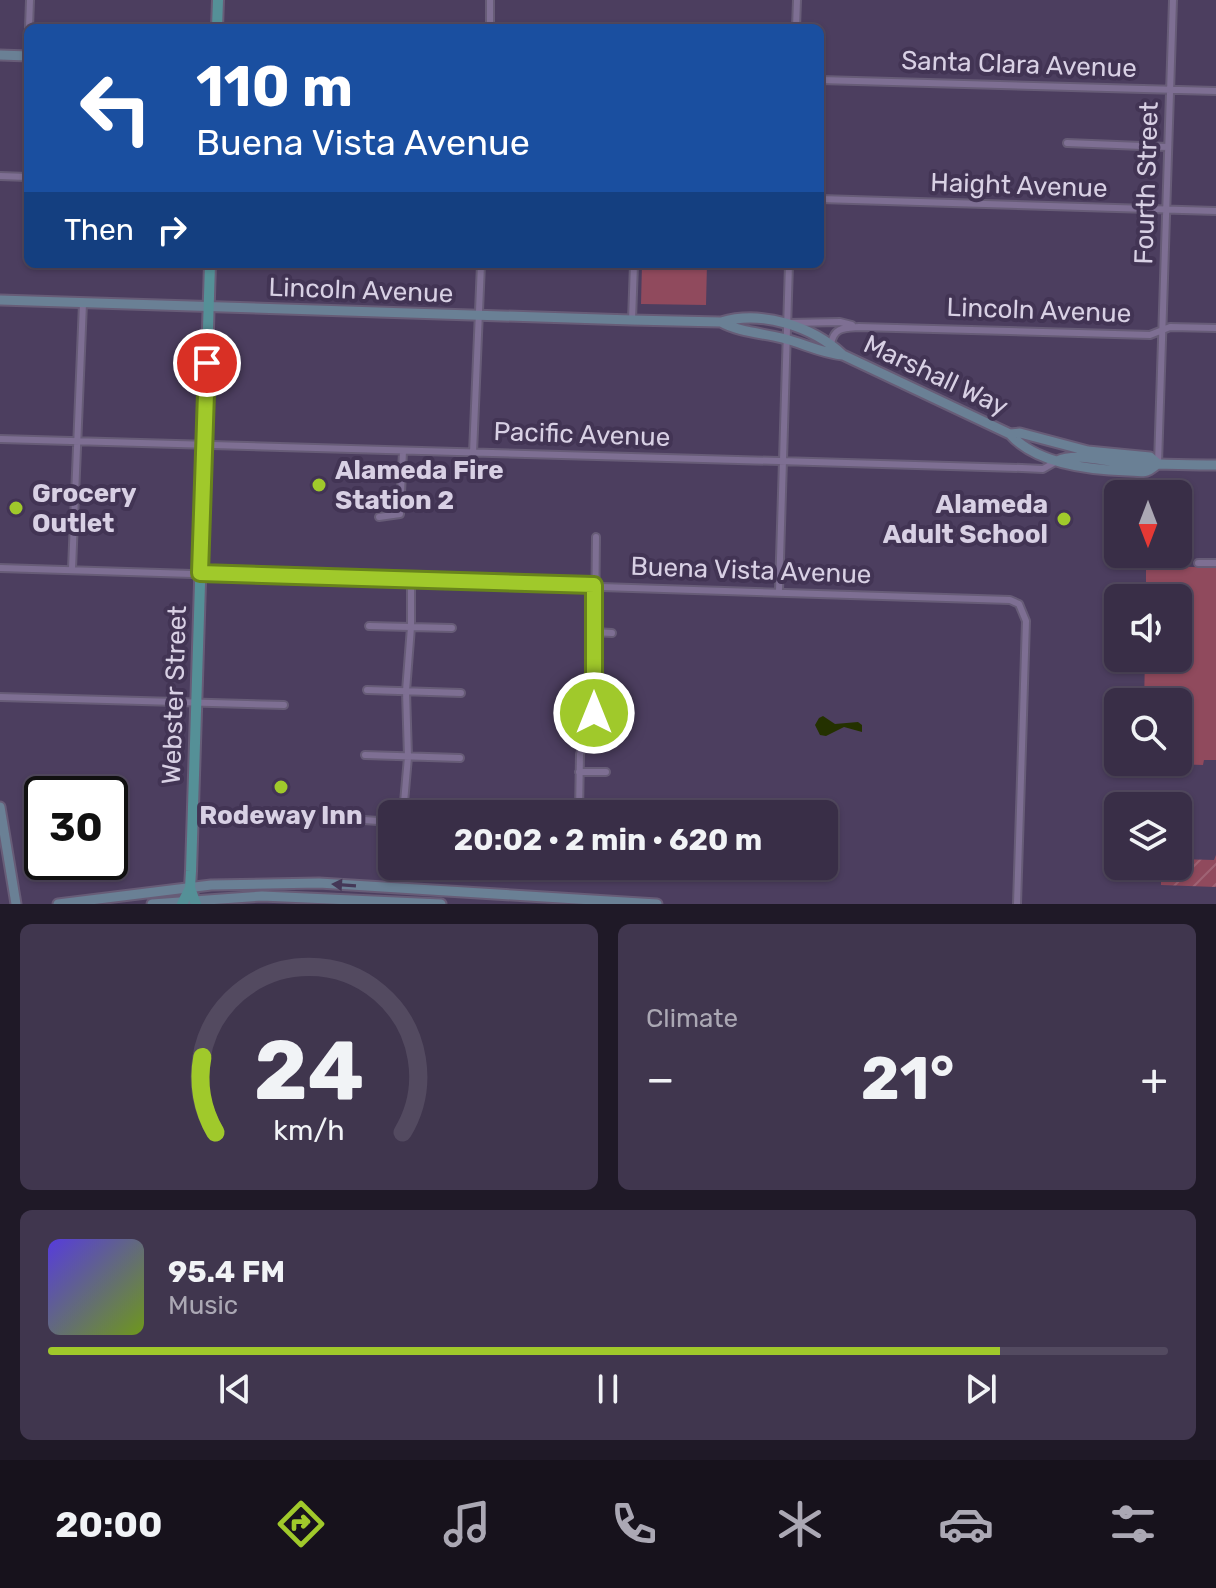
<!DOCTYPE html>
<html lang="en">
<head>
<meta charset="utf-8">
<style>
	:root { --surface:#392e47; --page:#40364e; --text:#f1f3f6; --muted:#aba8b4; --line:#534a60; --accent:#a0c92b }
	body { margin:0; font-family:Rubik,sans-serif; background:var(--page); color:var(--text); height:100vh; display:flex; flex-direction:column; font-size:30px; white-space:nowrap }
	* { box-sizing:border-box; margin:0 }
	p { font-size:26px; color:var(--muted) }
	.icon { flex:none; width:44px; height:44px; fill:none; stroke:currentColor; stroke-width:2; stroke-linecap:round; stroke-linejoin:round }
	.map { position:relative; height:904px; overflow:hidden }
	.details { display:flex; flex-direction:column; gap:20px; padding:20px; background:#1f1927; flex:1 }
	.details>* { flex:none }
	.top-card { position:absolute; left:24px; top:24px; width:800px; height:244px; border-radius:12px; box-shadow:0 2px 6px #0004,0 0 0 2px var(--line); background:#1a4fa0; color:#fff; overflow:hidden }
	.needle { width:52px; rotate:180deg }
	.buttons { position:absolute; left:1104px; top:480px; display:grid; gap:16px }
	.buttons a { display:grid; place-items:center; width:88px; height:88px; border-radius:12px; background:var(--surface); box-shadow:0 2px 6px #0004,0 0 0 2px var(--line); font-size:40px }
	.speed { position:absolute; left:24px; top:776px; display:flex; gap:16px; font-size:40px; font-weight:700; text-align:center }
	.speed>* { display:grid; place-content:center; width:104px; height:104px; border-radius:50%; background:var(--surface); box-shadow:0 2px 6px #0004,0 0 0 2px var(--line); line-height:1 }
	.speed .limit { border:4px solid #111; border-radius:12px; background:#fff; color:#111 }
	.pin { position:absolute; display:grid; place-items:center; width:68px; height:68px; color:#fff; margin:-34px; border:4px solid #fff; border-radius:50%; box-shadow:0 2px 8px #0007 }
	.me { position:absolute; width:88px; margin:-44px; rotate:0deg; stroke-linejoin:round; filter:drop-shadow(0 0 6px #0008) }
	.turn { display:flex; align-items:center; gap:28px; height:168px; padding:0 40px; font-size:36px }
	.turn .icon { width:104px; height:104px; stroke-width:2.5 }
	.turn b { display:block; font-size:56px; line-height:68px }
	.then { display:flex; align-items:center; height:76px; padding:0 40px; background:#0003; gap:16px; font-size:30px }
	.big { font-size:60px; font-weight:700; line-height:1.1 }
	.details .widget { flex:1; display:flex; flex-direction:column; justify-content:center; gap:12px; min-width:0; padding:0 28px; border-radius:12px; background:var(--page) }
	.details .dial { align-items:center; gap:0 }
	.dial svg { height:208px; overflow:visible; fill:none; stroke:var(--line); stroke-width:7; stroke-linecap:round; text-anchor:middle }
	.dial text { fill:var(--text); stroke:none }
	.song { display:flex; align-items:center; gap:24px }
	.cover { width:96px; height:96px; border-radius:12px; background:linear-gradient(135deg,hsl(250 70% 55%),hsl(80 70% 35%)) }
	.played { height:8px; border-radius:4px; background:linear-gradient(90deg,var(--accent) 85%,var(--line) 85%) }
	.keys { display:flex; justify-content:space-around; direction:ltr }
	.heat { display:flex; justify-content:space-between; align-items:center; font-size:44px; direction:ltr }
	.details .tiles { flex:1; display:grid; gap:20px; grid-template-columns:1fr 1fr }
	.widget:last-child { grid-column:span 2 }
	.trip { position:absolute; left:378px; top:800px; width:460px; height:80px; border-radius:12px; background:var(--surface); box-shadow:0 2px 6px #0004,0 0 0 2px var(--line); font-weight:700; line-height:80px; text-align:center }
	.tabs { display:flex; height:128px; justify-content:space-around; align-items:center; background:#17121c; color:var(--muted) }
	.tabs .icon { width:56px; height:56px }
	.tabs .selected { color:var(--accent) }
	.tabs b { font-size:36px; color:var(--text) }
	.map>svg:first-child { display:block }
	.park { fill:#904a5d }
	.garden { fill:url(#garden-furrows) }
	.water { fill:#243100 }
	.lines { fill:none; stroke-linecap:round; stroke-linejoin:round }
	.street-casing { stroke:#675c77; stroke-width:10 }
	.secondary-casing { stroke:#675c77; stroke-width:13 }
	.primary-casing { stroke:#675c77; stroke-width:14 }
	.street { stroke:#7e6f93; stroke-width:6 }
	.secondary { stroke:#6a8095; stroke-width:9 }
	.primary { stroke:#559097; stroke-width:10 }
	.oneway { fill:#443857 }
	.route-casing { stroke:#68831c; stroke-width:20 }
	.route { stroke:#a0c92b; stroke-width:14 }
	.poi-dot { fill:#a0c92b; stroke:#423454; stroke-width:3 }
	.labels { text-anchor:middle; stroke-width:8; stroke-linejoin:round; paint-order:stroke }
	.street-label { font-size:26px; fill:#d8d0e4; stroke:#423454 }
	.poi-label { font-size:26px; font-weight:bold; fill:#d8d0e4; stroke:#423454; text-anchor:start }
</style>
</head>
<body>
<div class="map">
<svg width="1216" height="904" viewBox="0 0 1216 904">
	<defs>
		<pattern id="garden-furrows" width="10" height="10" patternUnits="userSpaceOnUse" patternTransform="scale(2)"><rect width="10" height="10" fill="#904a5d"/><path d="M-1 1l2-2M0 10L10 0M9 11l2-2" fill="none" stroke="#9f6374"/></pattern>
	</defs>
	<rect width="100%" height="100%" fill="#4c3e5f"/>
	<!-- park -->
	<path class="park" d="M642,264H707L706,305L641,304Z
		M1146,565L1216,568V760H1204L1203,765L1143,763L1178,762V702H1144L1145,658H1178V598H1146Z"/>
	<!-- garden -->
	<path class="garden" d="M1216,855V887L1161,885V876H1175L1178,859L1214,860Z"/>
	<!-- water -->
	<path class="water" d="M823,716L835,724L858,722L862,725V732L844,727L826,736L820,735L815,725L819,718Z"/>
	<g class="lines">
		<defs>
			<path id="street" d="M29,28L30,0
				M490,28V0
				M796,28L797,0
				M820,80L1216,91
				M1067,143L1167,147
				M0,176L28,177
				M820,199L1216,211
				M632,320L634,264
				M788,323L840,322L852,325
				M831,344C834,327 844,328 859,327L1150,335L1170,327L1216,328
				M0,439L1022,468L1043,469L1057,461
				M473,453L481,264
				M1158,464L1173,0
				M379,517L400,514L403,451
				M1198,563H1216
				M0,568L1010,600L1019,604L1026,621L1017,904
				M72,569L83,303
				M779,591L789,264
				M369,626L452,628
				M594,632L612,633
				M367,690L461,693
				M0,697L284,705
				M365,755L460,758
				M579,772H606
				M403,814L408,757L406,691L411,627V580
				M579,814L580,754L594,713L596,537
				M364,820L392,822"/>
			<path id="secondary" d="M0,55L28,56
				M0,300L632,320L721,322C762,310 812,326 843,355L1010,434C1036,464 1091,470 1128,471C1133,471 1143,473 1147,471C1151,470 1154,466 1158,464
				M721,322C739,332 762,333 782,338C803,343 821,353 843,355
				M1010,434L1020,433L1088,451L1150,457L1158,464
				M1057,461C1077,452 1105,462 1126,463C1156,464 1186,465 1216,465
				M0,807L16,904
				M58,904L211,885L319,883L657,904
				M152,904L262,896L441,904"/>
			<path id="primary" d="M217,28L218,0
				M190,888L196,904
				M182,904L190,888L191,871L210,264"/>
		</defs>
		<!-- street casing -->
		<use href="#street" class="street-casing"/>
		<!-- secondary casing -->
		<use href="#secondary" class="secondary-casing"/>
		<!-- primary casing -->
		<use href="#primary" class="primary-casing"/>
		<!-- street -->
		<use href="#street" class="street"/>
		<!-- secondary -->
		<use href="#secondary" class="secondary"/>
		<!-- primary -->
		<use href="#primary" class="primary"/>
	</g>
	<!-- one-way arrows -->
	<defs><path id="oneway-solid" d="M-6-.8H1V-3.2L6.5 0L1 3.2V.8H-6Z" transform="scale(2)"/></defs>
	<use class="oneway" href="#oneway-solid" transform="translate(344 885) rotate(-176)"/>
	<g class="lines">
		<defs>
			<path id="route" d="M207,363L200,573L594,585V713"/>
		</defs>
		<!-- route casing -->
		<use href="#route" class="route-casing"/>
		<!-- route -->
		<use href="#route" class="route"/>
	</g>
	<!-- markers -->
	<g class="poi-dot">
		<circle cx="319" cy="485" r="8"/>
		<circle cx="16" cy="508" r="8"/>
		<circle cx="1064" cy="519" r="8"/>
		<circle cx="281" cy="787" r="8"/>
	</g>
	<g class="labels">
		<!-- street labels -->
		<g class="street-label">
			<text transform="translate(1019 64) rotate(2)" y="9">Santa Clara Avenue</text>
			<text transform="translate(1146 183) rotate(-88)" y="9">Fourth Street</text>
			<text transform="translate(1019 185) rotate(2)" y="9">Haight Avenue</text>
			<text transform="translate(361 290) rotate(2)" y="9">Lincoln Avenue</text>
			<text transform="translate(1039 310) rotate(2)" y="9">Lincoln Avenue</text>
			<text transform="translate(936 375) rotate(25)" y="9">Marshall Way</text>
			<text transform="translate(582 434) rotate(2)" y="9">Pacific Avenue</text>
			<text transform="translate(751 570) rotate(2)" y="9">Buena Vista Avenue</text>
			<text transform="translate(174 695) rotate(-88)" y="9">Webster Street</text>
		</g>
		<!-- poi labels -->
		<g class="poi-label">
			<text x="335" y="479">Alameda Fire<tspan x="335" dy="30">Station 2</tspan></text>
			<text x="32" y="502">Grocery<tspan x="32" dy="30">Outlet</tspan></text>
			<text x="1048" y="513" text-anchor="end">Alameda<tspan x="1048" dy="30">Adult School</tspan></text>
			<text x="281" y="824" text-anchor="middle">Rodeway Inn</text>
		</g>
	</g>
</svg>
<div class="buttons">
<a><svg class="needle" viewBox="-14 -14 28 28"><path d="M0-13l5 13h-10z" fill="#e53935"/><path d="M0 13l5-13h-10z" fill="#aba8b4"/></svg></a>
<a><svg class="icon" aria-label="sound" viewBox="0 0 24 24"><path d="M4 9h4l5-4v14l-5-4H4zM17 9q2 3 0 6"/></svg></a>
<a><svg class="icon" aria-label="search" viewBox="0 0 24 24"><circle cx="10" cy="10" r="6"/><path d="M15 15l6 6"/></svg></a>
<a><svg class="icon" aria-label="layers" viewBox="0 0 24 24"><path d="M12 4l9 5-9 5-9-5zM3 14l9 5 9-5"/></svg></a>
</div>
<div class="speed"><div class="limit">30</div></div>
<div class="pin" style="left:207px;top:363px;background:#d93025"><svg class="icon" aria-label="arrive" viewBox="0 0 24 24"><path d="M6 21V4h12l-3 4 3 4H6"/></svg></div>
<svg class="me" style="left:594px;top:713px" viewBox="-20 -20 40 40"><circle r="17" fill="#a0c92b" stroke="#fff" stroke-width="3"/><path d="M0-11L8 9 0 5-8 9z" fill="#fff"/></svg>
<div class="trip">20:02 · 2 min · 620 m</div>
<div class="top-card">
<div class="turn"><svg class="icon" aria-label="left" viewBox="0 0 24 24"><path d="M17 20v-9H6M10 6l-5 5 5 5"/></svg><div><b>110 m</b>Buena Vista Avenue</div></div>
<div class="then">Then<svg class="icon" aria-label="right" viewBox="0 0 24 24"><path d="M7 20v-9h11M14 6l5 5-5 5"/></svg></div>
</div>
</div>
<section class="details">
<div class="tiles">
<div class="widget dial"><svg viewBox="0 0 100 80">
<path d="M14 69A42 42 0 1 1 86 69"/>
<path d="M14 69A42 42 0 0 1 9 40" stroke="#a0c92b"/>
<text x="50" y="56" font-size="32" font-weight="700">24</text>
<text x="50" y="72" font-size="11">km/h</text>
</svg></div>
<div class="widget"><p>Climate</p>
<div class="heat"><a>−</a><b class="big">21°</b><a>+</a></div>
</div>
<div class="widget">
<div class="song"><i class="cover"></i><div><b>95.4 FM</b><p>Music</p></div></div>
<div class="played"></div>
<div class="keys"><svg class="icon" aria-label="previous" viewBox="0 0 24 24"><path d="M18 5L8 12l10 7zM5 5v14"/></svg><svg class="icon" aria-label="pause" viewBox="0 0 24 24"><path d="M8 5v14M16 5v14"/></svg><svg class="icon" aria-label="next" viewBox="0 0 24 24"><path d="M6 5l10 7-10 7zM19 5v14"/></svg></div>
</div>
</div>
</section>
<nav class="tabs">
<b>20:00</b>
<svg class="icon selected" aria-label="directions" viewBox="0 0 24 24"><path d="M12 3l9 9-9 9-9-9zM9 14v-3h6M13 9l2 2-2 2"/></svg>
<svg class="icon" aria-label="music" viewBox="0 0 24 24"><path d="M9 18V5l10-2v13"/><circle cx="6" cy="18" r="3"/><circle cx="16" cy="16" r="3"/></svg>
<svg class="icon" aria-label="phone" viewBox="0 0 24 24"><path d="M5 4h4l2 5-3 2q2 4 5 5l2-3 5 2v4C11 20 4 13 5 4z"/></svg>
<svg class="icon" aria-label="climate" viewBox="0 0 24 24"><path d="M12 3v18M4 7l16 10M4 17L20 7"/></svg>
<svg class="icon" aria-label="car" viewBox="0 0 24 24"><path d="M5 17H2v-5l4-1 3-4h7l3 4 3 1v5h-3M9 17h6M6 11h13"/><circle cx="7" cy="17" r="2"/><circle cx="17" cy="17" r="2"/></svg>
<svg class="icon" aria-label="filters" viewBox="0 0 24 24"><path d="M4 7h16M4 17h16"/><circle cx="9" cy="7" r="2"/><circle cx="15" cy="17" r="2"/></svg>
</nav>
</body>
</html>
